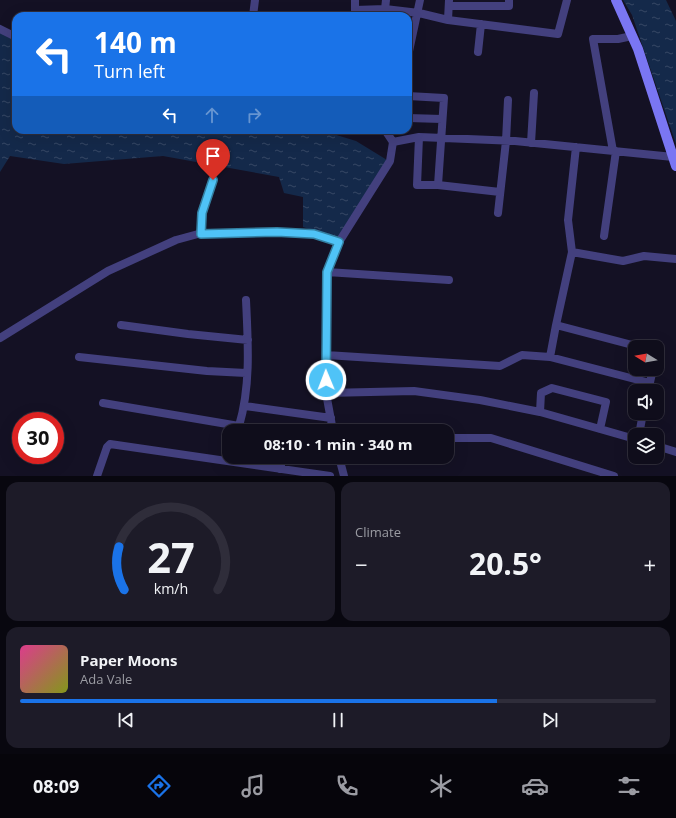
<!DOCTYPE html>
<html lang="en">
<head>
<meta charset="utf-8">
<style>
	:root { --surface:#0f0d1b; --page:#1d1b28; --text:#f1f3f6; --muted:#9b9ca3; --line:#2f2d3a; --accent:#1a73e8 }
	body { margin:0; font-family:"Open Sans",sans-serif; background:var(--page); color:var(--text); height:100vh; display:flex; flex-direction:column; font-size:15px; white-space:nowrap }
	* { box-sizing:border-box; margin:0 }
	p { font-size:13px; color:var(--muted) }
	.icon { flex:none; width:22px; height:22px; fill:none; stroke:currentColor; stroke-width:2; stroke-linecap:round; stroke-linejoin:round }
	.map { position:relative; height:476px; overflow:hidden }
	.drawer { display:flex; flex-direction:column; gap:6px; padding:6px; background:#08070f; flex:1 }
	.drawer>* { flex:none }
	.hud { position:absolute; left:12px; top:12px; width:400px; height:122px; border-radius:12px; box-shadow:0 4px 16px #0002,0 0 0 1px var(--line); background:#1a73e8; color:#fff; overflow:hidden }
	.needle { width:26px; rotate:281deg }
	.tools { position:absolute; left:628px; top:340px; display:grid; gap:8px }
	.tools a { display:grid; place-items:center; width:36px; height:36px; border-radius:8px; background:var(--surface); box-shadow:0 4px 16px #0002,0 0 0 1px var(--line); font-size:20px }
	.speed { position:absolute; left:12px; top:412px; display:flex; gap:8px; font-size:20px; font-weight:700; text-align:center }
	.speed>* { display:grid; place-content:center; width:52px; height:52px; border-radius:50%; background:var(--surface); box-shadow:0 4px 16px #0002,0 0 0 1px var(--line); line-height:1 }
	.speed .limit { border:6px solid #d22; background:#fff; color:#111 }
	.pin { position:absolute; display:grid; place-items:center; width:34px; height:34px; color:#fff; margin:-41px -17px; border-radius:50% 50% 50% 0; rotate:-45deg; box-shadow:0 0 4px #0007 }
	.pin .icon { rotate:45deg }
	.me { position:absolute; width:44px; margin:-22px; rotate:359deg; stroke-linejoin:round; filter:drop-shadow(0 0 3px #0008) }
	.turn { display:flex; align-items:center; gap:14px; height:84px; padding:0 16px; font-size:18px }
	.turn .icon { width:52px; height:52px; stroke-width:2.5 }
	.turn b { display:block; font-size:28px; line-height:34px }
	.lanes { display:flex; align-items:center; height:38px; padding:0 16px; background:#0003; justify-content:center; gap:20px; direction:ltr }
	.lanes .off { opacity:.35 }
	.big { font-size:30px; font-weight:700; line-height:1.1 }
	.drawer .widget { flex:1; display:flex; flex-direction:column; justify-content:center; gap:6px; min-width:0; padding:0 14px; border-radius:12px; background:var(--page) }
	.drawer .dial { align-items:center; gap:0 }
	.dial svg { height:104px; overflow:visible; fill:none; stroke:var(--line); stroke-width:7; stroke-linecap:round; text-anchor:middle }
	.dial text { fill:var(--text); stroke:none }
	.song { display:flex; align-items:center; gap:12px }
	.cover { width:48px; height:48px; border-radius:6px; background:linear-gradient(135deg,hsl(330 70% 55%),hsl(70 70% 35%)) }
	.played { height:4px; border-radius:2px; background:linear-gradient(90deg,var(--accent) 75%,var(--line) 75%) }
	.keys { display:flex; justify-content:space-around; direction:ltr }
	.heat { display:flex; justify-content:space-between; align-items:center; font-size:22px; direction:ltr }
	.drawer .tiles { flex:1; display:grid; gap:6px; grid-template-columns:1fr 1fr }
	.widget:last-child { grid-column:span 2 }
	.trip { position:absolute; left:222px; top:424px; width:232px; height:40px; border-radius:12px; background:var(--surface); box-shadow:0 4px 16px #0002,0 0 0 1px var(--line); font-weight:700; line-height:40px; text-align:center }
	.menu { display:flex; height:64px; justify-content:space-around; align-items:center; background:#06050b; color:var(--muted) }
	.menu .icon { width:28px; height:28px }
	.menu .on { color:var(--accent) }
	.menu b { font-size:18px; color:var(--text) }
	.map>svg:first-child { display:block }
	.water { fill:url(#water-ripples) }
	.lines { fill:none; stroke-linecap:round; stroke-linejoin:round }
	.minor { stroke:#43407e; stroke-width:8 }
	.secondary { stroke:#7a76f3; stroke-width:10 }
	.route-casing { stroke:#337fa1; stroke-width:10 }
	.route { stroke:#4fc3f7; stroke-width:7 }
</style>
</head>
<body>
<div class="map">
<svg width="676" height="476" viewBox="0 0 676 476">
	<defs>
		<pattern id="water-ripples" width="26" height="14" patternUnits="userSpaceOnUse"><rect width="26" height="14" fill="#14294a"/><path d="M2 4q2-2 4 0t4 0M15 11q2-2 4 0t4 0" fill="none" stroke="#364765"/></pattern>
	</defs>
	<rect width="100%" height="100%" fill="#141124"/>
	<!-- water -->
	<path class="water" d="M623,0H666L676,21V144L632,15Z
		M0,32L16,40V130H320L356,141L387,160L339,239L303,227V197L284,193L279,177L163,156L64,164L10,156L0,172Z"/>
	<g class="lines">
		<!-- minor -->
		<path class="minor" d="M386,0L385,9L419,13L448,20L558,34L567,0
			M449,6H509V0
			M355,10L385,9
			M253,16L255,0
			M355,16V0
			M448,20L449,0
			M0,29L16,37
			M478,52L481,24
			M408,56L420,0
			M408,96L444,98L438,185H417L419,137
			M408,118L442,119
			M385,130L393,142
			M531,143L534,93
			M576,147L568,220L572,252L556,325L640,347
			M613,151L593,39H618L632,36
			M438,185L500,192
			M498,213L506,141L508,100
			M201,234L202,213L213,180
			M604,236L616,151
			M572,252L623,261L644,256L676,259
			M327,272L449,280
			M121,325L188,334L248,340
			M556,325L550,357L650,383
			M0,338L108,271L176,240L198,234L277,232L314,234L339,242
			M326,355L500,366L522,355L550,357
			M79,357L207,371L246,373
			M648,391L653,369
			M326,393L414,391L480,400L540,412L541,393L552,388L606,402L600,429L635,439
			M103,403L239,426
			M245,406L331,418
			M540,412L600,429
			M241,431L239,426C251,386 248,342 246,300
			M333,431L326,393L327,272L339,242L390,161L393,142L419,137L515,141L673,157
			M639,435L643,413
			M447,438H491L614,476
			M657,446L676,452
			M339,457L344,476
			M280,469L283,457
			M97,476L107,447L110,444L330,476"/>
		<!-- secondary -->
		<path class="secondary" d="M616,0L638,49L676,166"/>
	</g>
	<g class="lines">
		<defs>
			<path id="route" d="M213,180L202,213L201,234L277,232L314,234L339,242L327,272L326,380"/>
		</defs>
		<!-- route casing -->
		<use href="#route" class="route-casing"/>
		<!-- route -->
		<use href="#route" class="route"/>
	</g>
</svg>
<div class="tools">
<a><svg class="needle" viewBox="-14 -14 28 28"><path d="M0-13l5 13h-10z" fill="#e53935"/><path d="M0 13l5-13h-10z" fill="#9b9ca3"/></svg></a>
<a><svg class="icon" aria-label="sound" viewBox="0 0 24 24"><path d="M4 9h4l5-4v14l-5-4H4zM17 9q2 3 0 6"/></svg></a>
<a><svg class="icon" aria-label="layers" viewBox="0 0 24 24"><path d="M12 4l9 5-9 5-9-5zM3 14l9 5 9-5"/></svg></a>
</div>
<div class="speed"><div class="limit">30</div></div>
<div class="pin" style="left:213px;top:180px;background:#d93025"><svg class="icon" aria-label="arrive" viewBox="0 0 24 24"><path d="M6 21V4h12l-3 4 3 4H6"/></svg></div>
<svg class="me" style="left:326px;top:380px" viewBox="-20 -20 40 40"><circle r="17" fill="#4fc3f7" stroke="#fff" stroke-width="3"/><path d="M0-11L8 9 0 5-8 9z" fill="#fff"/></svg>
<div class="trip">08:10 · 1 min · 340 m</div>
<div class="hud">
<div class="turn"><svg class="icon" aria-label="left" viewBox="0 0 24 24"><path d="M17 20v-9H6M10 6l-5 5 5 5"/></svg><div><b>140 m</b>Turn left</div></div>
<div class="lanes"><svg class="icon" aria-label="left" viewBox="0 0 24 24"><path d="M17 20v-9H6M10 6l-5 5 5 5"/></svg><svg class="icon off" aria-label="ahead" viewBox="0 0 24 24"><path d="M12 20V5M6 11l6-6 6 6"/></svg><svg class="icon off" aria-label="right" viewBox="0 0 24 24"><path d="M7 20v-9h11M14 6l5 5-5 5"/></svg></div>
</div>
</div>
<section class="drawer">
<div class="tiles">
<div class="widget dial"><svg viewBox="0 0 100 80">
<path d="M14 69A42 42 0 1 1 86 69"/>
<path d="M14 69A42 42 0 0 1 10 36" stroke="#1a73e8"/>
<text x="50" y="56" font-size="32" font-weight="700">27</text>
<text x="50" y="72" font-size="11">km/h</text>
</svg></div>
<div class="widget"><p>Climate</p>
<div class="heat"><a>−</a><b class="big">20.5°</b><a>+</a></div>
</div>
<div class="widget">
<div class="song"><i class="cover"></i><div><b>Paper Moons</b><p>Ada Vale</p></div></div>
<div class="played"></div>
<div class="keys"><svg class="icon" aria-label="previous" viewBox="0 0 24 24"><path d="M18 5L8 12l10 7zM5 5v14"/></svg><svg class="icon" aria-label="pause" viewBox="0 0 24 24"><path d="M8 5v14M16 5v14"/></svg><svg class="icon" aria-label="next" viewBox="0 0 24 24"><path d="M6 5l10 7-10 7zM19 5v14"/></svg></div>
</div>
</div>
</section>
<nav class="menu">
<b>08:09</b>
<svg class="icon on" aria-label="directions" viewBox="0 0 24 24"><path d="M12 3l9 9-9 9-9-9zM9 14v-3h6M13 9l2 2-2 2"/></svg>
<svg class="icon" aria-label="music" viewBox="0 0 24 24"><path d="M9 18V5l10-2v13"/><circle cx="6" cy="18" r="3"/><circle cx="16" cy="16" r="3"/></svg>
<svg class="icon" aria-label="phone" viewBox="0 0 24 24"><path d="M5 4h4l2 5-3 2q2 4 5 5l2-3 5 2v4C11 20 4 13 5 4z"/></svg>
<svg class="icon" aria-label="climate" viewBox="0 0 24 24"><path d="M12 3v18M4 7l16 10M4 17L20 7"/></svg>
<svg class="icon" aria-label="car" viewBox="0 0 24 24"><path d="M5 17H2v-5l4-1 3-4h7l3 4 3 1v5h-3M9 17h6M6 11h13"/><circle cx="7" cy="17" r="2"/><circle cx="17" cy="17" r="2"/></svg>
<svg class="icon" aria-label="filters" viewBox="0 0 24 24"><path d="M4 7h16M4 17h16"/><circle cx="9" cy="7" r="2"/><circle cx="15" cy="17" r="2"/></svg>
</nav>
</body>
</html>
